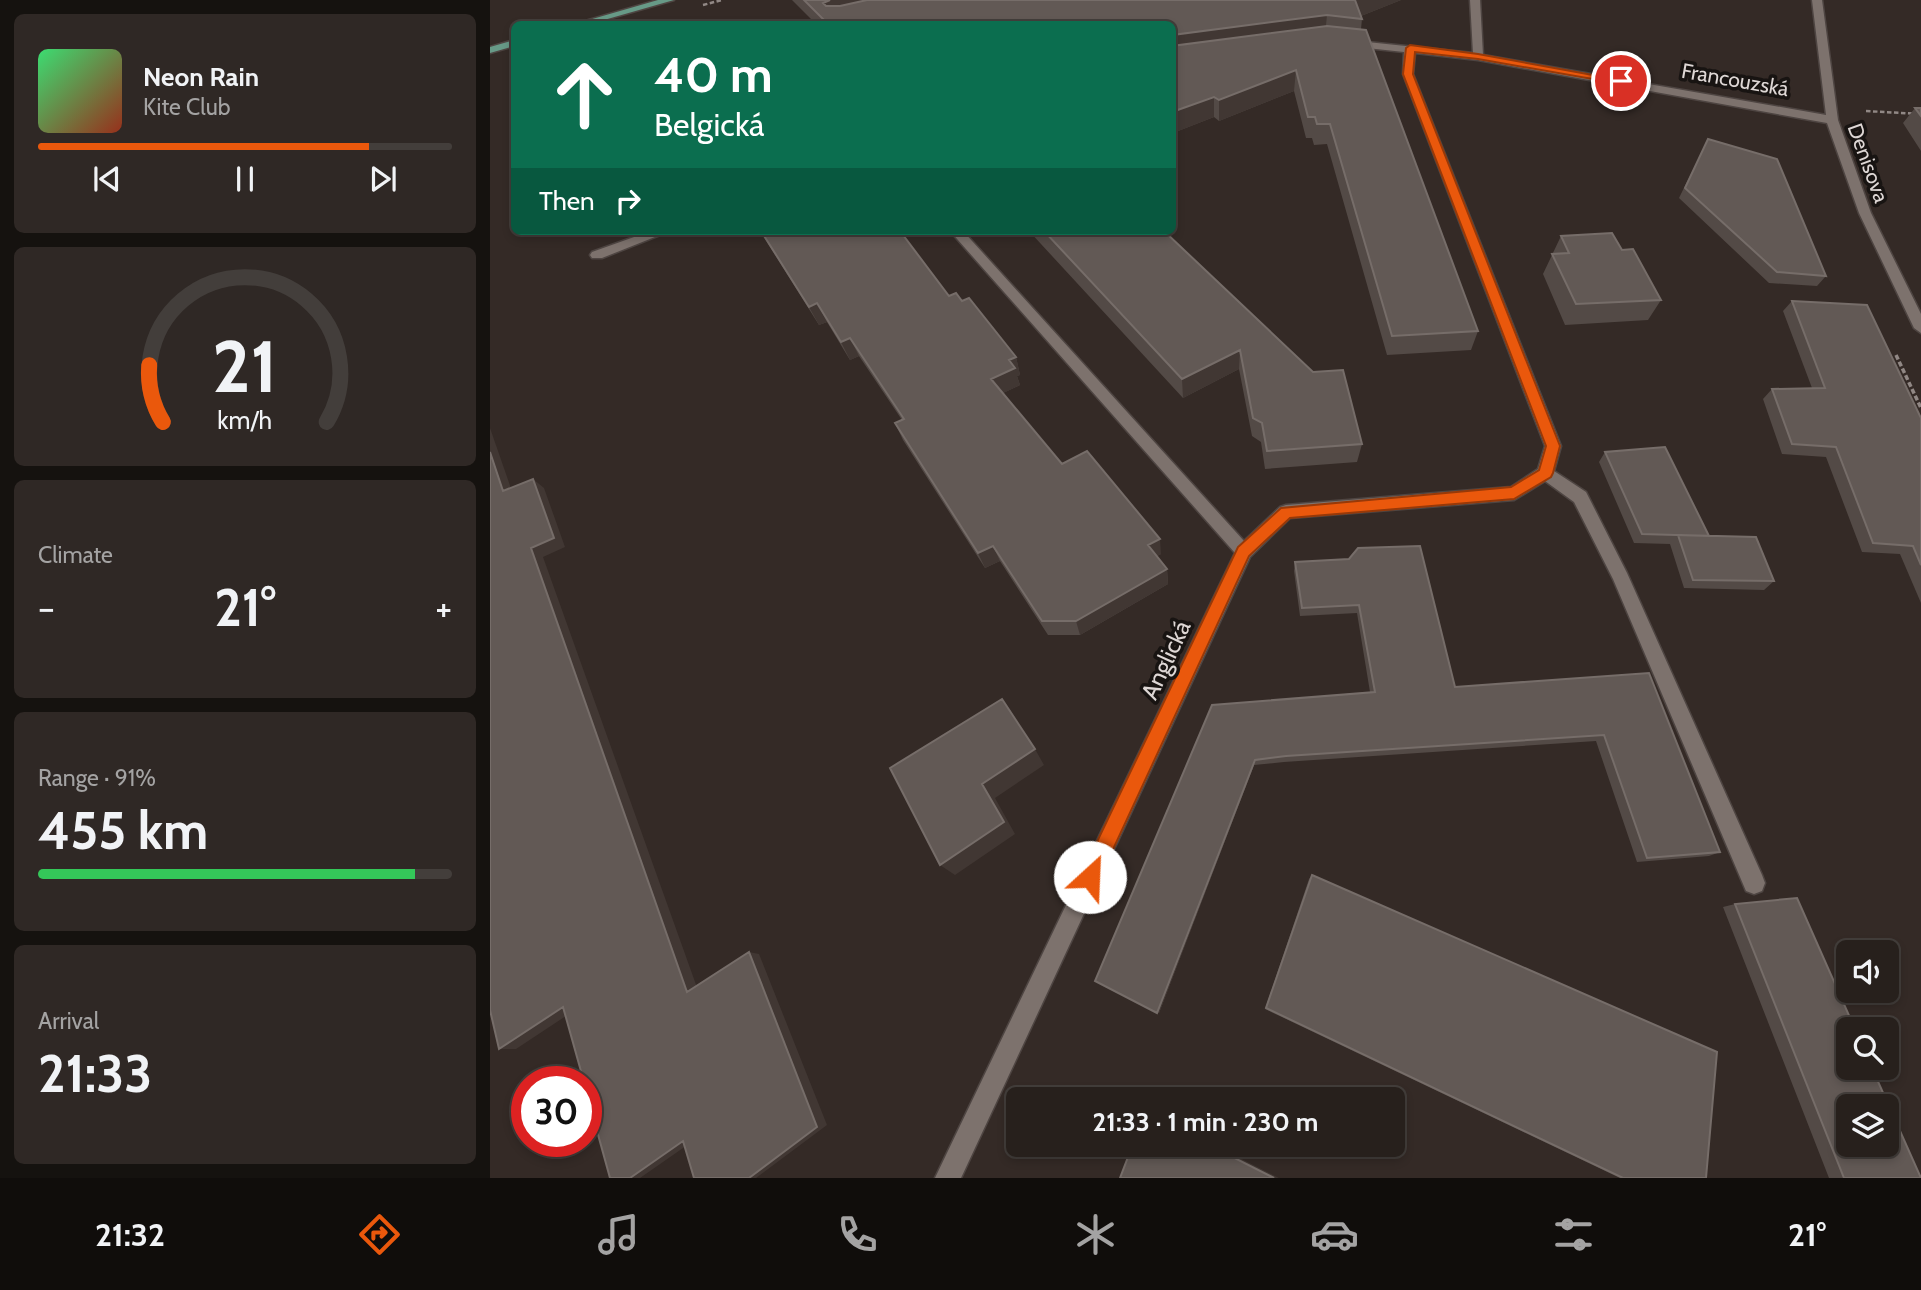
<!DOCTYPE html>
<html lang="en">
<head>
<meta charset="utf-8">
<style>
	:root { --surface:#27201c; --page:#2f2825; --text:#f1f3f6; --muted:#a4a3a3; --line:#433e3b; --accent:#ea580c }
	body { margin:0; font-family:Cabin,sans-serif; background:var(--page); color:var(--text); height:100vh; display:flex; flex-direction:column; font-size:26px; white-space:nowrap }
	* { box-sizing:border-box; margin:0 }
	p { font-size:23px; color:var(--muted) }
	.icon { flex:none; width:38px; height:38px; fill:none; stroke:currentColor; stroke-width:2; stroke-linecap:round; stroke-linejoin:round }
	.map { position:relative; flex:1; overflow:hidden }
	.details { display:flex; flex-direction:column; gap:14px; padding:14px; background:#15120f; width:490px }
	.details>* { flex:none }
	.guide { position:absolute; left:21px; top:21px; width:665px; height:214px; border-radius:10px; box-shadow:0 4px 10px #0003,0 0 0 2px var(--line); background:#0b6e4f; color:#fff; overflow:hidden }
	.fabs { position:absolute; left:1346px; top:940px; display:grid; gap:14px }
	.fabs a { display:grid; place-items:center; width:63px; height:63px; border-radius:10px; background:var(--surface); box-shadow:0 4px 10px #0003,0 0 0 2px var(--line); font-size:35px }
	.speed { position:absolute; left:21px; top:1066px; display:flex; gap:14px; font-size:35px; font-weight:700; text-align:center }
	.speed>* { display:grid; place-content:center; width:91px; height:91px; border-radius:50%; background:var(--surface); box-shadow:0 4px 10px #0003,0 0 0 2px var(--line); line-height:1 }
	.speed .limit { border:10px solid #d22; background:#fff; color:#111 }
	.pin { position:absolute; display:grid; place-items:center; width:60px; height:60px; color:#fff; margin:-30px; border:4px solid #fff; border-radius:50%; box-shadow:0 2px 7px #0007 }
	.me { position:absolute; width:77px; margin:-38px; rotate:25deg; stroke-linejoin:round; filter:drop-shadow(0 0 5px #0008) }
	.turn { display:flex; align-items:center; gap:24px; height:147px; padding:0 28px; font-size:32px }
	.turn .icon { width:91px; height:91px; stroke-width:2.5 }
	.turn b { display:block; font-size:49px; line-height:60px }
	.then { display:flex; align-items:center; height:66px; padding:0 28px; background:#0003; gap:14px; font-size:26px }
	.big { font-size:52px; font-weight:700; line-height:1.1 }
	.details .card { flex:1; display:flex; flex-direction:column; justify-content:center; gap:10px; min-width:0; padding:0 24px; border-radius:10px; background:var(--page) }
	.details .dial { align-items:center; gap:0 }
	.dial svg { height:182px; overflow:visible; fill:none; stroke:var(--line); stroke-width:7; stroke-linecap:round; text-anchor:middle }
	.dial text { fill:var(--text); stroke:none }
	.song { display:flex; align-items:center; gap:21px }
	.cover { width:84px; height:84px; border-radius:10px; background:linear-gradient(135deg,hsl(140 70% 55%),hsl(10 70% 35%)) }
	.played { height:7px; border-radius:4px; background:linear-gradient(90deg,var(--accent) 80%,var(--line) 80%) }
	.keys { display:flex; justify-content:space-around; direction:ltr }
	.heat { display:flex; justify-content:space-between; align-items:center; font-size:38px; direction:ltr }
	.charge { height:10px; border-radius:5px; background:linear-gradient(90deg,#34c759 91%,var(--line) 0) }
	.trip { position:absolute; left:516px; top:1087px; width:399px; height:70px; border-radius:10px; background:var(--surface); box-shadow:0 4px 10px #0003,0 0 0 2px var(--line); font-weight:700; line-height:70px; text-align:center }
	.menu { display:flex; height:112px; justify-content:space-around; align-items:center; background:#100d0b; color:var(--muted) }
	.menu .icon { width:49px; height:49px }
	.menu .active { color:var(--accent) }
	.menu b { font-size:32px; color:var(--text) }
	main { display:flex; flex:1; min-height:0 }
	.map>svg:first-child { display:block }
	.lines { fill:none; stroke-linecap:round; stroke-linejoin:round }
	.minor-casing { stroke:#4e4542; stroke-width:3 }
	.major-casing { stroke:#4e4542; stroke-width:3 }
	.path-far1 { stroke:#918885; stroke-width:2.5; stroke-dasharray:4.5 2.5; stroke-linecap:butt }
	.path { stroke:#918885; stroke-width:3.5; stroke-dasharray:5 2.5; stroke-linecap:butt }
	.minor { fill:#7d726d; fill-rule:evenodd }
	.major { fill:#679a87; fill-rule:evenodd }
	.wall { fill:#534a46 }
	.shaded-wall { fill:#413733 }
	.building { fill:#625955; stroke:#766d69; stroke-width:2; fill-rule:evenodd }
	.route { fill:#ea580c; stroke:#983908; stroke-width:2 }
	.labels { text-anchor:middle; stroke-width:7; stroke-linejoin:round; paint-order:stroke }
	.far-street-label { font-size:21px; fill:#ded7d5; stroke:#181412 }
	.street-label { font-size:24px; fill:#ded7d5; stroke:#181412 }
</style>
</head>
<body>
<main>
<section class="details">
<div class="card">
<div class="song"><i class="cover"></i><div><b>Neon Rain</b><p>Kite Club</p></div></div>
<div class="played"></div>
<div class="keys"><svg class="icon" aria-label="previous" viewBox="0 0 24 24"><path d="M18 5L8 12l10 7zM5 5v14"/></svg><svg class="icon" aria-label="pause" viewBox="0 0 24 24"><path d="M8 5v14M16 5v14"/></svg><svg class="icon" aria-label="next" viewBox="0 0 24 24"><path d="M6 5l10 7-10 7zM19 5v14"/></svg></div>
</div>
<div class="card dial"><svg viewBox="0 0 100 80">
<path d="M14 69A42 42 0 1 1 86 69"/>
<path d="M14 69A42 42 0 0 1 8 44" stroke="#ea580c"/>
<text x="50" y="56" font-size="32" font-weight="700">21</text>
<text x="50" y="72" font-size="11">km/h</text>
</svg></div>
<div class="card"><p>Climate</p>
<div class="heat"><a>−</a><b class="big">21°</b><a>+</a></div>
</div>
<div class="card"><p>Range · 91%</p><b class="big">455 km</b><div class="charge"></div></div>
<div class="card"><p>Arrival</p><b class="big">21:33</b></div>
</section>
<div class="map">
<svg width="1431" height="1178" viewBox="0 0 1431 1178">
	<rect width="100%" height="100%" fill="#342a26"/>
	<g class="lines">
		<defs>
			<path id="minor" d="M980,0H990L993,55L1336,115L1322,0H1332L1348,120L1381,213L1431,314V333L1424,328L1369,213L1337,123L988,60L925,53L923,74L1071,446L1064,471L1096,492L1137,573L1272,875L1275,883L1272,891L1264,894L1256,891L1123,579L1084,502L1055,481L1024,500L800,518L760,557L471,1178H445L745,553L460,231H473L754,541L790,507L796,505L1021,487L1048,469L1055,446L913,74L914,52L858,46L853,43L858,40L983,53Z
				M161,231H180L112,258H102L100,255L102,252Z"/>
			<path id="major" d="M168,0H184L100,24H85Z
				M24,40V46L0,53V47Z"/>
		</defs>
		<!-- minor casing -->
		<use href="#minor" class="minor-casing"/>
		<!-- major casing -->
		<use href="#major" class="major-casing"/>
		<!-- path-far1 -->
		<path class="path-far1" d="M213,5L232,0
			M1376,111L1431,114"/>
		<!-- path -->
		<path class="path" d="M1406,355L1431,408"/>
		<!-- minor -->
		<use href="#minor" class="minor"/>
		<!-- major -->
		<use href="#major" class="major"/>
	</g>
	<!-- wall -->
	<path class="wall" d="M302,0H911L871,16L872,19L871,29L988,331L981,350L897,355L837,144L824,145L822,138H816L804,91L729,121L724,117L683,133L682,132V24H326Z
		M1425,108H1431V151L1413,123Z
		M1218,139L1336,276L1327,286L1279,283L1189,198Z
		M270,231H410L459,296L472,301L526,357L530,375L527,376L530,385L513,393L572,464L671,554L667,556L677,569L678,584L590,635H558L510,561L495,568L413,440L405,423L412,420L369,356L360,360L337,322L329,325Z
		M539,231H674L872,444L867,462L775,469L771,442L762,436L749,369L693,398Z
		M1071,236L1132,250L1171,300L1158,320L1075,325L1053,274Z
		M1302,301L1431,418V603L1410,554L1372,552L1336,457L1292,454L1273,399L1282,389L1322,388L1293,311Z
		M1115,452L1219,536L1284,581L1274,590L1194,588L1180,544L1144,543L1109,462Z
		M859,559L965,687L1159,673L1230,852L1219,856L1147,862L1106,741L794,762L764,765L669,1013L605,981L722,705L880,692L867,613L810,616L804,571L805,562Z
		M822,875L1216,1178H1130L775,1009L819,879Z
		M1245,904L1431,1178H1339L1233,907Z"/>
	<!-- shaded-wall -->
	<path class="shaded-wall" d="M340,0H422L341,23L333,3Z
		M865,0H911L866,18Z
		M837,15L835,35L682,55V35Z
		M806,70L804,91L729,121V100Z
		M724,97V117L683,133V112Z
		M327,303L337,322L329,325L319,307Z
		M360,338L369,356L360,360L351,342Z
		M750,350L749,369L693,398L692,379Z
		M526,357L530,375L527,376L530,385L507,396L501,379L519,360Z
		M0,428L25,500L13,491L0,452Z
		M43,479L54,488L75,547L53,557L209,993L197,992L41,548Z
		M670,539L671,554L660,560L658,545Z
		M503,546L510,561L495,568L488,553Z
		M677,569L678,584L590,635L586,621Z
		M545,749L554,765L505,798L525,834L465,875L450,865L492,784Z
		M765,760L764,765L669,1013H667Z
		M259,952L269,954L337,1125L266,1178H259Z
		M73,1007L88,1008L26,1049H9Z
		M206,1139L150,1178H140L193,1141Z
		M717,1144H722L789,1178H784Z"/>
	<!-- building -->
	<path class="building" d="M314,0H340L333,3L336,6H350L377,0H865L872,19L837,15L682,35V24H338Z
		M837,26L876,30L988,331L902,336L840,124H827L825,117H818L806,70L729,100L724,97L682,112V46Z
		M1425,108H1431V116Z
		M1218,139L1287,159L1336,276L1287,272L1195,188Z
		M271,231H410L459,296L466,293L472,301L479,298L526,357L519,360L525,368L501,379L572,464L597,451L670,539L658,545L677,569L586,621H552L503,546L488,553L405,423L414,419L360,338L351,342L327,303L319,307Z
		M554,231H674L823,372L853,370L872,444L777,451L772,423L763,418L750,350L692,379Z
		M1122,233L1132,250L1143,249L1171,300L1086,304L1062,254L1079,253L1071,236Z
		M1302,301L1377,305L1431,418V565L1423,546L1383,543L1346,447L1302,444L1282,389L1335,388Z
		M1175,447L1219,536L1152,534L1115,452Z
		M0,452L13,491L43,479L64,538L41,548L197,992L259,952L327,1127L259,1178H204L193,1141L140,1178H120L96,1091V1082H94L73,1007L9,1049L0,1010Z
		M1188,535L1266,537L1284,581L1203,580Z
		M930,546L965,687L1159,673L1230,852L1157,858L1114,735L796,756L765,760L667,1013L605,981L722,705L885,692L869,605L812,608L805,562L859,559L868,548Z
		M512,699L545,749L492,784L514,822L450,865L400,768Z
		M822,875L1227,1052L1216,1178H1133L776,1008Z
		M1307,898L1365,1029H1358V1068H1382L1431,1178H1354L1245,904ZM1358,1106H1396V1144H1358Z
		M643,1144H717L784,1178H630Z"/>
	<!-- route -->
	<path class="route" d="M920,45L988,54L1136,81L1131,84L988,59L925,52L923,74L1070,446L1063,473L1061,477L1024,499L800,518L759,556L607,884L600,887L593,884L590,877L593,871L748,547L791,508L1021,487L1049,470L1056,446L913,74L916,48Z"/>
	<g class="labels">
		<!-- far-street labels -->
		<g class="far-street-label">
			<text transform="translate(1245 80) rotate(10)" y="7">Francouzská</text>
			<text transform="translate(1378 163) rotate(70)" y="7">Denisova</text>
		</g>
		<!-- street labels -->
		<g class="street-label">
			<text transform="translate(676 660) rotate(-65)" y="8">Anglická</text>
		</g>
	</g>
</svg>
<div class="fabs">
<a><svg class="icon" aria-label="sound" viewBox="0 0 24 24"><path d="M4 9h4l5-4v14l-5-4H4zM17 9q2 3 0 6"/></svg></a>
<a><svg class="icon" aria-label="search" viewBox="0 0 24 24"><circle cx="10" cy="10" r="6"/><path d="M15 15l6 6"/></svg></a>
<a><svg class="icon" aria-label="layers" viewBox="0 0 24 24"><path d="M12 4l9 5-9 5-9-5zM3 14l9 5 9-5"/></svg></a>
</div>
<div class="speed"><div class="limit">30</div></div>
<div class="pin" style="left:1131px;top:81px;background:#d93025"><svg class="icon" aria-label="arrive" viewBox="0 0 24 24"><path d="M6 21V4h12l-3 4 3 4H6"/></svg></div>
<svg class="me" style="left:600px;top:877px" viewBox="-20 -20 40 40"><circle r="19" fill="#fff"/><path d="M0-13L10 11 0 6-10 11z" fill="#ea580c"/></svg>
<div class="trip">21:33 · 1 min · 230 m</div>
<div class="guide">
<div class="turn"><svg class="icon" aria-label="ahead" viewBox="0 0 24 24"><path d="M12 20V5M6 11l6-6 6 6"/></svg><div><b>40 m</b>Belgická</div></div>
<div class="then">Then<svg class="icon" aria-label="right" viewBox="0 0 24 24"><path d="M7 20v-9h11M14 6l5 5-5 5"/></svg></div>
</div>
</div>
</main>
<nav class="menu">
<b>21:32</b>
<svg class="icon active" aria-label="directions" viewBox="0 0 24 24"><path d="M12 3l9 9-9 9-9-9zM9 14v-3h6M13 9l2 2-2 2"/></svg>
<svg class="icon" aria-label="music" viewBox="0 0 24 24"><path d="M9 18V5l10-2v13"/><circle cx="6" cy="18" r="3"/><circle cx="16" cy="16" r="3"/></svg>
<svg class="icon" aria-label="phone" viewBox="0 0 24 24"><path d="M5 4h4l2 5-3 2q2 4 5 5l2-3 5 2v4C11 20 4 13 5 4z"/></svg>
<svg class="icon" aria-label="climate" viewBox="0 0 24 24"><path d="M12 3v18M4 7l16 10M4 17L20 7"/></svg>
<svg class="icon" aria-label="car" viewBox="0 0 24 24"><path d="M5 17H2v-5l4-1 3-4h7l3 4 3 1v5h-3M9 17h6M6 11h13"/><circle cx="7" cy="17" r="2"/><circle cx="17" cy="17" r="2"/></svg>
<svg class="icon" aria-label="filters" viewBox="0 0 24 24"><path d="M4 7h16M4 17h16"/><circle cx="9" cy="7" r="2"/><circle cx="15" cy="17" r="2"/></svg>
<b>21°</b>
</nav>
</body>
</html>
